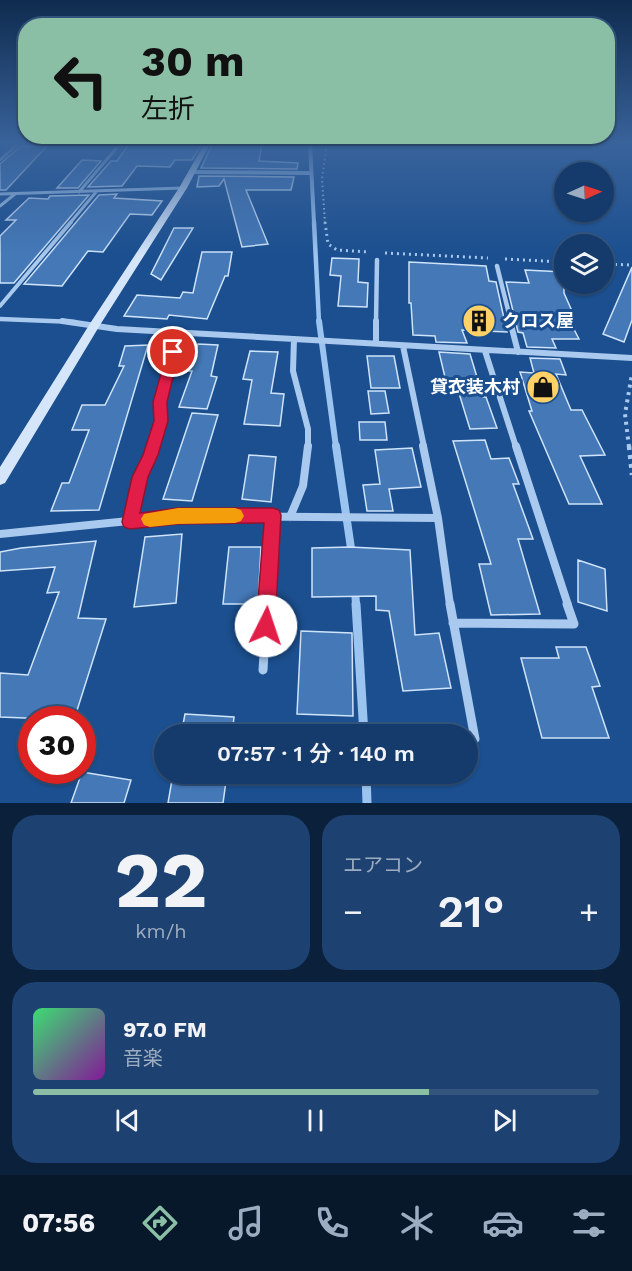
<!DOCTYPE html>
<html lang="ja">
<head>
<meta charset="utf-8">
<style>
	:root { --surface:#143b6b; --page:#1d4271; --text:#f1f3f6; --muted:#9dadc1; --line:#33557e; --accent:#8abfa5 }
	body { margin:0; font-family:"Work Sans","Noto Sans JP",sans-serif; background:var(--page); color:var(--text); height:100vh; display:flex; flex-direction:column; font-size:22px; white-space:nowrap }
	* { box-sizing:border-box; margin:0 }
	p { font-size:20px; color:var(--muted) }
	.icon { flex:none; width:33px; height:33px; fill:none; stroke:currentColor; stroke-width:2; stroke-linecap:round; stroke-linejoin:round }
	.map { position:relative; height:803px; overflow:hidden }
	.side { display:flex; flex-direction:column; gap:12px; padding:12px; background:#0b203b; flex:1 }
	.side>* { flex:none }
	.top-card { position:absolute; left:18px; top:18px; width:597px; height:126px; border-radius:24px; box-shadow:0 2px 4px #0004,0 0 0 2px var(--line); background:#8abfa5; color:#111; overflow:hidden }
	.needle { width:39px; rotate:87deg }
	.controls { position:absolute; left:554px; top:162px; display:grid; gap:12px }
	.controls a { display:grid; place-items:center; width:60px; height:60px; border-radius:50%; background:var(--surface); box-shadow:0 2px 4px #0004,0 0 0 2px var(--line); font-size:30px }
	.speed { position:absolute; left:18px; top:706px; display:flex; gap:12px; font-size:30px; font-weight:700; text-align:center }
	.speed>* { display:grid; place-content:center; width:78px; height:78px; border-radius:50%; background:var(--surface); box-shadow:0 2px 4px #0004,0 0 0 2px var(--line); line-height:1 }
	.speed .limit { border:9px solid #d22; background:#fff; color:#111 }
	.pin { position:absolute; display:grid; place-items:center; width:51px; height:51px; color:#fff; margin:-26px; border:3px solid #fff; border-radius:50%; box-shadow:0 2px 6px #0007 }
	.me { position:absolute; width:66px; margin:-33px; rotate:4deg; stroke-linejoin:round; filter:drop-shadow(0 0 4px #0008) }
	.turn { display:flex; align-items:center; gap:21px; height:126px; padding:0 24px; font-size:27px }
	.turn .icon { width:78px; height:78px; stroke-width:2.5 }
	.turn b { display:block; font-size:42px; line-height:51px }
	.big { font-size:45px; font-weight:600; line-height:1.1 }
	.side .card { flex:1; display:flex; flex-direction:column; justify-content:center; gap:9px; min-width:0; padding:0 21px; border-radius:24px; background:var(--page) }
	.side .dial { align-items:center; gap:0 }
	.dial b { font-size:78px; line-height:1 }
	.song { display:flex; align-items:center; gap:18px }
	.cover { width:72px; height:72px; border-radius:9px; background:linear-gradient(135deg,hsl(140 70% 55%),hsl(290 70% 35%)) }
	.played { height:6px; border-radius:3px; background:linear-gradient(90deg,var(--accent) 70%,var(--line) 70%) }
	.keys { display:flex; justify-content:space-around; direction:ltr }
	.heat { display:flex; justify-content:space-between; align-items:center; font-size:33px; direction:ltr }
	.side .tiles { flex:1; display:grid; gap:12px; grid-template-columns:1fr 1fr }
	.card:last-child { grid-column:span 2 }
	.trip { position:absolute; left:154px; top:724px; width:324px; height:60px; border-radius:30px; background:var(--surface); box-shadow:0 2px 4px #0004,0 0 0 2px var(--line); font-weight:600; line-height:60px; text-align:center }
	.tab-bar { display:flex; height:96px; justify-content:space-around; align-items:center; background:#08182b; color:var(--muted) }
	.tab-bar .icon { width:42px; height:42px }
	.tab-bar .selected { color:var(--accent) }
	.tab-bar b { font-size:27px; color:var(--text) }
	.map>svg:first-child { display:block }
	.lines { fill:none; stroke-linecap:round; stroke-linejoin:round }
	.stream-far4 { stroke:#9cc4f0; stroke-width:4 }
	.stream-far3 { stroke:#9cc4f0; stroke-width:4.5 }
	.stream-far2 { stroke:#9cc4f0; stroke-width:6 }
	.stream-far1 { stroke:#9cc4f0; stroke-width:8 }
	.stream { stroke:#9cc4f0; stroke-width:9 }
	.building { fill:#4478b7; stroke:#cfe3fa; stroke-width:1.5 }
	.path-far3 { stroke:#a9c9ee; stroke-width:2; stroke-dasharray:1.5 3; stroke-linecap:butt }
	.path-far2 { stroke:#a9c9ee; stroke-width:3; stroke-dasharray:2 4; stroke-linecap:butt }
	.path-far1 { stroke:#a9c9ee; stroke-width:4; stroke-dasharray:3 4.5; stroke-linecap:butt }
	.path { stroke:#a9c9ee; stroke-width:4.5; stroke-dasharray:4 5; stroke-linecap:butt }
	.lane-far1 { stroke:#a9c9ee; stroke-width:3 }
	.lane { stroke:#a9c9ee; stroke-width:4 }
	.street-far4 { stroke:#a9c9ee; stroke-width:4 }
	.street-far3 { stroke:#a9c9ee; stroke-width:4.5 }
	.street-far2 { stroke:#a9c9ee; stroke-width:6 }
	.street-far1 { stroke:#a9c9ee; stroke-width:8 }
	.street { stroke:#a9c9ee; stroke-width:9 }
	.secondary { fill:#d6e6fa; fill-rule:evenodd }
	.route { fill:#e11d48; stroke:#92132f; stroke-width:1.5 }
	.slow { fill:#f59e0b }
	.labels { text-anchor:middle; stroke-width:6; stroke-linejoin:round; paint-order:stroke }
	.poi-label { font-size:18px; font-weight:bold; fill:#fff; stroke:#1b4f8f; text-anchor:start }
</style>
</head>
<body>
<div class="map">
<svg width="632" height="803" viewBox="0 0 632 803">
	<rect width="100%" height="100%" fill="#1b4f8f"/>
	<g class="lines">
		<!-- stream-far4 -->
		<path class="stream-far4" d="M310,144L314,223"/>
		<!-- stream-far3 -->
		<path class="stream-far3" d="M314,222L319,322"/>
		<!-- stream-far2 -->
		<path class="stream-far2" d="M319,321L336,447"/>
		<!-- stream-far1 -->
		<path class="stream-far1" d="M336,446L352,555
			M355,589L356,605"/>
		<!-- stream -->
		<path class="stream" d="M356,604L364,735
			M366,774L367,803"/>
	</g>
	<!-- building -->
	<path class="building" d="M129,144H176L201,145L192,160H175L170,167L137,166L122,186L88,187L111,161H117Z
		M215,144H262L259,161L298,163L297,169L201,168L212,145Z
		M21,146H47L6,190H0V164Z
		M82,160L101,161L78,188H57Z
		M199,176L294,177L291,190H246L268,244L242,247L224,179L219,186L197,187Z
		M117,194L114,198L162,201L152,215L130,214L103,252L88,251L62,286L24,284L99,195Z
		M89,195L14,283H0V236L16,220H6L29,198L48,199L50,196Z
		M174,228H193L161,280L151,274Z
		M202,252H232L228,276H225L207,319L169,315L167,319L124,316L137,295L180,298L183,292L193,293Z
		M332,258L359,259L358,282L368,283L367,307L338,306L341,276L330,275Z
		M409,262L486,266L489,281L496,282L507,332L462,330L467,343L436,342L435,336L413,335L411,303H409Z
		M632,267V320L624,342L603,334Z
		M525,270L564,272V293L572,311L564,310L579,339H552L556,348L527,347L523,333L518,332L506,282L529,283Z
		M198,344L218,345L211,376L217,377L207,409L179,407L192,371H188Z
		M148,345L99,510L51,511L62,483H69L89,430H72L82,405H105L124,366H119L125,346Z
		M250,351L278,352L271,393L284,394L280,426L244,424L252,380L243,379Z
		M439,352L470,354L483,397H486L497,428L470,429L458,390H448Z
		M367,356H394L400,388H371Z
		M530,358L560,359L566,375L556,374L571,410H582L605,455L580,456L602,504H569L529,411H532L520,372L534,373Z
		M368,391H385L389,413L371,414Z
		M192,413L218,415L192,501L163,499Z
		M359,422H385L387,440H360Z
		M485,440L491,459L509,458L519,484H513L533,539H518L540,614L491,615L479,564H491L453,441Z
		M412,448L421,487L389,489L393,511H367L363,485L380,484L375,450Z
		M249,455L276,457L271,502L242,499Z
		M182,534L176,603L134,607L145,537Z
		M96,541L78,618L106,619L74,720L0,717V673L28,675L59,592L47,593L55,567L0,571V552L21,548Z
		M229,547H261L258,604H223Z
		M350,547L410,550L415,635L439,633L451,688L403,691L389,611L376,610V596L312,597V548Z
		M578,560L605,569L607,611L578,602Z
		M301,631L352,633L353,716L297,714Z
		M556,647H586L600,686L592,687L609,738H542L521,658H559Z
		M185,714L234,717L232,735H181Z
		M82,772L131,780L124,803H71Z
		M173,774H227L223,803H168Z"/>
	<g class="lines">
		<!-- path-far3 -->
		<path class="path-far3" d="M325,223L322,179L327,144"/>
		<!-- path-far2 -->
		<path class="path-far2" d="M325,222L328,244L337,250L369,252
			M385,253L488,258
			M505,259L564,262
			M603,264L632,265"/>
		<!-- path-far1 -->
		<path class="path-far1" d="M629,447L625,414L632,374"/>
		<!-- path -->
		<path class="path" d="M629,446L632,475"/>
		<!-- lane-far1 -->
		<path class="lane-far1" d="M0,160L18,144
			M79,192L120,144
			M0,194L183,188
			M0,206L15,194
			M70,223L96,192"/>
		<!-- lane -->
		<path class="lane" d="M0,306L71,222"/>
		<!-- street-far4 -->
		<path class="street-far4" d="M192,172L310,173"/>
		<!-- street-far3 -->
		<path class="street-far3" d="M497,266L511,322
			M0,319L75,322
			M376,322L377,260"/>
		<!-- street-far2 -->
		<path class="street-far2" d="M62,321L117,329L632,358
			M510,321L518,352
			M294,339L293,371L308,429V447
			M376,343V321
			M403,346L424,447
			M485,351L516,447
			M153,447L161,421L160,402L166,373L180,331"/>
		<!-- street-far1 -->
		<path class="street-far1" d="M423,446L438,518L450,605
			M516,446L568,605
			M290,517L303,486L308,446
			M130,522L140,477L154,446
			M0,534L178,516L438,518
			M267,605L273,515"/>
		<!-- street -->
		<path class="street" d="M450,604L475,739
			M453,623L574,624L567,604
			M263,670L267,604"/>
		<!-- secondary -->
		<path class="secondary" d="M204,144H210L187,188L100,325L5,483L0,485V467L91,322L179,188Z"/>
	</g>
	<!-- sky -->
	<linearGradient id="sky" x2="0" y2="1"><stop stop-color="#0f2b4f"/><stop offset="0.56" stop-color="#39639b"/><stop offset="1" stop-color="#39639b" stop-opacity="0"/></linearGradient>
	<rect width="632" height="256" fill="url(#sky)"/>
	<!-- route -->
	<path class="route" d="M173,348L179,352L167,402L168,421L158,455L148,477L140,513L178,508H273L279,510L281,515L275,626L272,632L266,635L259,632L256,626L264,523L178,524L130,529L124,527L122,522L132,477L143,455L154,421L153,402L167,352Z"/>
	<!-- slow -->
	<path class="slow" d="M178,508H235L241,510L244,516L241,521L235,523L178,524L150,527L144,525L141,519L144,514Z"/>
	<!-- icons -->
	<defs>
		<symbol id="building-disc" viewBox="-11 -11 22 22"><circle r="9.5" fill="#ffd166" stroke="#1b4f8f"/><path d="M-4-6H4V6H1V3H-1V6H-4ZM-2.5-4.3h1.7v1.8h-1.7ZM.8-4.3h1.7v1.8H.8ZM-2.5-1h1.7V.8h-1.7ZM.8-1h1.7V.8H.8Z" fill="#111"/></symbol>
		<symbol id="shop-disc" viewBox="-11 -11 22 22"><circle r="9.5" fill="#ffd166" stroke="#1b4f8f"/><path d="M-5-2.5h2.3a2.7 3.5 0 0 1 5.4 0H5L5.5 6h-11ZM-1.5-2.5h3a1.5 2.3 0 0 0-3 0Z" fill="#111"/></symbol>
	</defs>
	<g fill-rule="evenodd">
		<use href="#building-disc" x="460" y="302" width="38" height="38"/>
		<use href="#shop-disc" x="524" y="368" width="38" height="38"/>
	</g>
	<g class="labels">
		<!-- poi labels -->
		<g class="poi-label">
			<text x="502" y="327">クロス屋</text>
			<text x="520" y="393" text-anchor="end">貸衣装木村</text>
		</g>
	</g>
</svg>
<div class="controls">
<a><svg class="needle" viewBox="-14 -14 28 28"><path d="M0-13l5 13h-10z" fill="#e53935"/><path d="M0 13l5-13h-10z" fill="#9dadc1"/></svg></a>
<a><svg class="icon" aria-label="layers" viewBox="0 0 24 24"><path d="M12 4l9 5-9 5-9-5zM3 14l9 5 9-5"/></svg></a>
</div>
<div class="speed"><div class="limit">30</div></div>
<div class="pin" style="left:173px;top:352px;background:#d93025"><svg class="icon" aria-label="arrive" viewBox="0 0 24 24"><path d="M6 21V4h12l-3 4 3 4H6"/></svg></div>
<svg class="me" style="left:266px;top:626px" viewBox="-20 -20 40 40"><circle r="19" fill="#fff"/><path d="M0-13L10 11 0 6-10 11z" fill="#e11d48"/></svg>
<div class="trip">07:57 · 1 分 · 140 m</div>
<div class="top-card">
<div class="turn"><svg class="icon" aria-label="left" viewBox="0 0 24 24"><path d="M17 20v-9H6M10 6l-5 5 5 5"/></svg><div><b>30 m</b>左折</div></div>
</div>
</div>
<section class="side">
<div class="tiles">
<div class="card dial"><b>22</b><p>km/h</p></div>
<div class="card"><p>エアコン</p>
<div class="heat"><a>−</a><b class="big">21°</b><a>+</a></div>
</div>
<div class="card">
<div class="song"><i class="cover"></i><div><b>97.0 FM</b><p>音楽</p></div></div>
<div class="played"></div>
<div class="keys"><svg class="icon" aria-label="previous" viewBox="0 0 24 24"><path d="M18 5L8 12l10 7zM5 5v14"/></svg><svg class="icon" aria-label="pause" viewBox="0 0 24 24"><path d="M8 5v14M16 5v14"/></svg><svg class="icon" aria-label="next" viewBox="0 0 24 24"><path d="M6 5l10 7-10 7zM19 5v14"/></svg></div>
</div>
</div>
</section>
<nav class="tab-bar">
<b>07:56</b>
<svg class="icon selected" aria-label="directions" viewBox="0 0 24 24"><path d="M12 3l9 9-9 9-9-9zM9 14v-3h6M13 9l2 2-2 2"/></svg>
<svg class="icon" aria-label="music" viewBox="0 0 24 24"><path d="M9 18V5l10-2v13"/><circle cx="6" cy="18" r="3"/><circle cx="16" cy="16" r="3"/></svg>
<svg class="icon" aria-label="phone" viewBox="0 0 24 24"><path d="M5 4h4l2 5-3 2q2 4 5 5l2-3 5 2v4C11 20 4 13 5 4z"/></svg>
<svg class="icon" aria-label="climate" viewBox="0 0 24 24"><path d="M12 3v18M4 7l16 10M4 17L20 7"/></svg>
<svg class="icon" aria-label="car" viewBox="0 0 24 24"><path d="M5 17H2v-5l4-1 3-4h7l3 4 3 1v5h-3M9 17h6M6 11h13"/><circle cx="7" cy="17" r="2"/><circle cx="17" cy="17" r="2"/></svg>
<svg class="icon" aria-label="filters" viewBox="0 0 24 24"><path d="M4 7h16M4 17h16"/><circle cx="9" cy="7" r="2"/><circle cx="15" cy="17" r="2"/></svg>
</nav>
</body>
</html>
